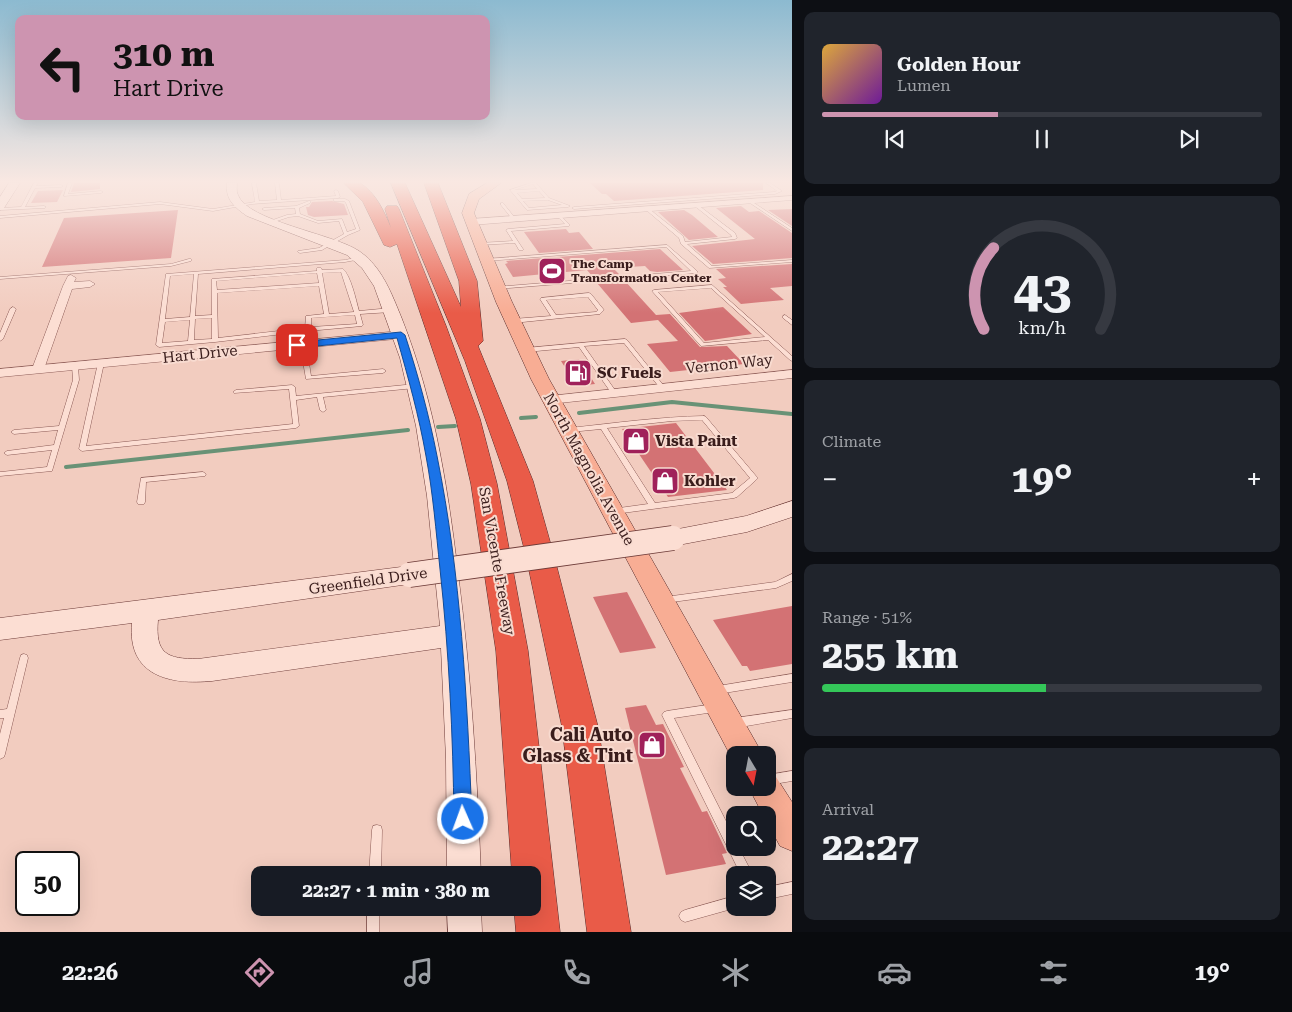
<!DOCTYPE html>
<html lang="en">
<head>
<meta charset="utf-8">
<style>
	:root { --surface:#171b24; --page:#20242c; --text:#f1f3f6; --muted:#9ea1a6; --line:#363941; --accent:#cd94b0 }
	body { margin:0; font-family:"Roboto Serif",serif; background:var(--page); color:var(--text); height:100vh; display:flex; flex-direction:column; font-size:19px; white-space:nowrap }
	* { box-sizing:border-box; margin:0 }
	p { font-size:16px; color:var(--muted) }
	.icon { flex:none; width:28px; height:28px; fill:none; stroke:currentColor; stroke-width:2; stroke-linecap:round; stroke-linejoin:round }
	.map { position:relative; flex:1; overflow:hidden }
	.side { display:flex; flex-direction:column; gap:12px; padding:12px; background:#0d0f14; width:500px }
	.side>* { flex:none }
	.banner { position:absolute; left:15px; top:15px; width:475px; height:105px; border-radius:10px; box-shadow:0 5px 20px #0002; background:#cd94b0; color:#111; overflow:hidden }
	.needle { width:32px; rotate:170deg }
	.tools { position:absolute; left:726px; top:746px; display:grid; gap:10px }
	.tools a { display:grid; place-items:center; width:50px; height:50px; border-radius:10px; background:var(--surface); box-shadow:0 5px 20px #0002; font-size:25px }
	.speed { position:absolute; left:15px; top:851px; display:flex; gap:10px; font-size:25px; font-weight:700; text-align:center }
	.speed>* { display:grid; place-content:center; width:65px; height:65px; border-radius:50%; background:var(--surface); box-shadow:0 5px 20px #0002; line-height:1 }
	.speed .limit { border:2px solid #111; border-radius:8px; background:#fff; color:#111 }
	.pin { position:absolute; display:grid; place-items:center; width:42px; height:42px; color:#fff; margin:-21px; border-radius:10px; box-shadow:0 2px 8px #0006 }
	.me { position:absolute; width:55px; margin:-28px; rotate:358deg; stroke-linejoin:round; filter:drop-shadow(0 0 4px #0008) }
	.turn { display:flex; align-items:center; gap:18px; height:105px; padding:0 15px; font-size:22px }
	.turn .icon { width:65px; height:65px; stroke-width:2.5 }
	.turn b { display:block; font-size:35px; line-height:42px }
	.big { font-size:38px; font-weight:700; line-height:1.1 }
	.side .tile { flex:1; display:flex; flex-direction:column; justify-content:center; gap:8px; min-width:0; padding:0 18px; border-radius:10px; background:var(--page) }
	.side .dial { align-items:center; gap:0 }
	.dial svg { height:130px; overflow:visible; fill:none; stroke:var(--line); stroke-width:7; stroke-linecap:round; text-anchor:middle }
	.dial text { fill:var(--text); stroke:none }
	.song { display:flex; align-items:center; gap:15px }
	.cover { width:60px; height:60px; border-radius:8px; background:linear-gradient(135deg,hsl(40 70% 55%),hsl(280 70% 35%)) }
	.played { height:5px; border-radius:2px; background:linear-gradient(90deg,var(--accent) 40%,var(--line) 40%) }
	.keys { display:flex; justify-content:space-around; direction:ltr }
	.heat { display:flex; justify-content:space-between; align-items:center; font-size:28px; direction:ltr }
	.charge { height:8px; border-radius:4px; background:linear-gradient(90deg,#34c759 51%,var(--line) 0) }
	.trip { position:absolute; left:251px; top:866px; width:290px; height:50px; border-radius:10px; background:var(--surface); box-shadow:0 5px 20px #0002; font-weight:700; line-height:50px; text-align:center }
	.dock { display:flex; height:80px; justify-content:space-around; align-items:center; background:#090b0e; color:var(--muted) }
	.dock .icon { width:35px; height:35px }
	.dock .on { color:var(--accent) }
	.dock b { font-size:22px; color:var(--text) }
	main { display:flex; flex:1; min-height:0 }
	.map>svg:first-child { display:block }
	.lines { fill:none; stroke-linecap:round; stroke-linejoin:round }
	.stream { stroke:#699276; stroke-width:4 }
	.building { fill:#d37274 }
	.service-casing { stroke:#8c5b56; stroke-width:1 }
	.minor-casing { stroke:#8c5b56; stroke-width:1 }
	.tertiary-casing { stroke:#8c5b56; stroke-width:1 }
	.secondary-casing { stroke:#6e3c39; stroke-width:1 }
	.primary-casing { stroke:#592c2b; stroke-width:1 }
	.motorway-casing { stroke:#592c2b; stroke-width:1 }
	.service { fill:#fcded3; fill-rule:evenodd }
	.minor { fill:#fcded3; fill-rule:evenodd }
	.tertiary { fill:#fcded3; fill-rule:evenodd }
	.secondary { fill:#fcded3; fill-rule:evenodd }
	.primary { fill:#f8ad94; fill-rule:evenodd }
	.motorway { fill:#e95b48; fill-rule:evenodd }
	.secondary-bridge-casing { stroke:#6e3c39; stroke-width:26; stroke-linecap:butt }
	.secondary-bridge { stroke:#fcded3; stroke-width:24 }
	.route { fill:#1a73e8; stroke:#114b97 }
	.labels { text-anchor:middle; stroke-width:4; stroke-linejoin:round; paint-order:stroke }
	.far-poi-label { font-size:12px; font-weight:bold; fill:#3a1d1c; stroke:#f8dbd0; text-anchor:start }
	.street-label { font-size:15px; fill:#3a1d1c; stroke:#f8dbd0 }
	.poi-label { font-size:15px; font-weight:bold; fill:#3a1d1c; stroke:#f8dbd0; text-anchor:start }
	.near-poi-label { font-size:18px; font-weight:bold; fill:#3a1d1c; stroke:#f8dbd0; text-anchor:end }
</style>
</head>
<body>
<main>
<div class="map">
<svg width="792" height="932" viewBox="0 0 792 932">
	<rect width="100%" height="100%" fill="#f2ccbf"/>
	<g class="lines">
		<!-- stream -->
		<path class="stream" d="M579,413L672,402L792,414
			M521,418L536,417
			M438,427L455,426
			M66,467L408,430"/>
	</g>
	<!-- building -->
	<path class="building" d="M74,183H100V189L71,192Z
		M590,183H763V190L614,201L606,194H602Z
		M63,190L57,202L31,203L38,191Z
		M332,201L344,204L348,215L314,217L308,215L306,207H309L312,202Z
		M741,206L749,212L759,211L792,233V258L713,264L692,246L755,239L716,208Z
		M792,209V226L768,210Z
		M178,210L171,258L42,267L64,218Z
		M684,210L692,215L718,237L689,240L658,212Z
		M566,229L569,233L579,232L593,249L539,253L524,232Z
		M660,249L683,270L657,272L650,271L645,266L613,268L620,275L593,277L587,270L513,277L505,264L508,263L506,261Z
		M792,264V286L770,288L784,300L741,304L723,287H727L718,279L726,278L716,269Z
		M625,281L656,315L670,314L700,347L727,346L744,364L670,372L647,344L678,341L658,320L631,323L597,283Z
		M723,307L752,334L705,341L679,313Z
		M579,359L595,384L577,386L561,361Z
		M676,423L727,490L668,497L622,429Z
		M627,592L656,648L620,653L593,597Z
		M792,606V664L750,671L747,666H742L713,620Z
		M646,705L656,725L663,724L684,767L680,768L702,812L707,811L727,853L722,854L726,864L666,875L625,708Z"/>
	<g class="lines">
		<defs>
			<path id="service" d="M34,183H38L36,186L61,185L63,186L61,187L35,188L25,207L44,206L46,207L45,208L0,210V208L21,207Z
				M68,183H72L68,194L101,191L103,192L101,193L64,196Z
				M252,183H256L259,201L277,200L275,183H279L281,200L336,196L334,191L336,190L338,191L340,197L338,198L252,204L213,211L160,204L0,218V216L160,202L213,209L255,202Z
				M531,183H536L549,198L570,206L568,207L527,210L510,190ZM533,184L537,189L514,190ZM539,191L545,198L522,199L517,193ZM548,200L562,205L529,208L523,201Z
				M766,183H770L782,191L775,194L574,209L572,208L574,207L774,192L777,191Z
				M335,199H345L349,201L360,230L348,235L322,250L300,253L298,252V251L319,248L344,234L339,221L318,223L298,216L289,217L271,223L269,222L270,221L287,215L296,214L295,208L264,210L262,209L264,208L296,206L309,201H310V203L299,208L300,214L318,221L342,219L347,232L356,229L346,203L344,201H334V199Z
				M751,201L792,228V231L750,203V201Z
				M501,203H503L515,218V220H513L501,205Z
				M696,205H698L735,233L737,238L735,239L687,244L712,266L792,260V262L709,268L681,244L679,238L645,209L648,208L683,236L685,242L732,237L731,235L696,207Z
				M558,215H560L569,224V226L511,231L523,249V250H519L515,243L479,245L477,244L479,243L513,241L506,230L508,229L565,224L558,217Z
				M667,245L697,271V273L497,289L495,288V287L691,271L666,247L486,261L484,260L486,259Z
				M359,257H361V259L345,262L198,274L195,316L212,315V279L317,271V268H321L322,270L343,269C351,276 356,300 359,311L391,308L394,310L391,312L360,314L363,325L362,326L308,331L215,342L159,347L156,345L166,274L345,260ZM341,272L354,312L329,314L322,273ZM317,273L319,283L217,290L216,281ZM194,274L190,317L165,319L170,276ZM319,286L324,314L306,316L305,328L218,338L217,293ZM355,315L357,324L311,327V318ZM212,318V339L194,340L195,319ZM190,320L188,341L162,343L165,322Z
				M189,259H191V261L171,266L0,279V277L171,264Z
				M712,285L792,356V361L790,360L768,340L701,346L652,291L654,290ZM711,288L765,337L704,343L658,292Z
				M589,293L591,294L604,310L600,314L513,323L510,321L513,319L551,316L540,299L541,298ZM588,297L598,310L596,312L556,315L546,300Z
				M13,307L16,309L3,339L0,341V333L10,309Z
				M785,315L792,320V325L783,318V316Z
				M625,339L627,340L664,386L665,387L664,388H660L624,343L584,346L617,393L614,395L612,394L579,347L526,352L523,350L526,348Z
				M303,342L306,344L311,376L383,369L386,371L383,373L306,379L300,344Z
				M101,361L104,363L86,446L293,424L289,389L234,393L233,392L236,390L292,385L295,387L296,396L415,384L418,386L415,388L323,397L326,410L323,412L320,410L317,397L296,400L299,426L296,428L82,451L79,449L98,363Z
				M75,364L78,366L79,380L52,471L0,476V472H1L47,467L52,450L7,455L4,453L7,451L54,445L58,430L14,434L11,432L14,430L59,426L73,380L72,366Z
				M704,416L706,417L756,476L758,478L756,480L737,497L734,498L615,514L612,513L611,511L612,509L648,504L601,429L570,432L567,430L570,428C615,423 659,417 704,416ZM702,420L750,478L732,493L655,503L607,428L672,421Z
				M203,472L206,474L205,476L146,482L145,502L144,504H138L137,502L141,478Z
				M792,574V581L776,588L665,603L662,602L661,600L662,598L665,597L775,582Z
				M24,654L27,655L28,658L5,754L4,757L0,759V734L4,718H0V710L7,709L20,658L21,655Z
				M792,674V682L718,694L715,693L713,690L715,687L718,686Z
				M714,704L717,705L719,708L717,711L714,712L674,718L735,839V848H739L753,875H741L662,715L664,712L667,711Z
				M792,710V718L735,728L732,726L730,723L732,720L735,718Z
				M792,771V781L768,785V775Z
				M377,825L381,826L382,830L381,875H369L372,830L373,826Z
				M792,882V894L768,899V887Z
				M735,896V908L685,922L681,920L679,916L681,912L685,910Z
				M367,908H379V932H367Z"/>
			<path id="minor" d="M792,196V200L471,225L467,222L471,219Z
				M71,275L76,278L74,282L90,281L95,284L90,287L72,289L44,369L42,371H34L32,369L63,286L68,276Z
				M792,370V378L550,404L544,400L550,396Z"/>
			<path id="tertiary" d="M401,331L406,332L408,335L406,338L0,377V369Z"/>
			<path id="secondary" d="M9,183H20L4,208L0,210V197Z
				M227,183H237C237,186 236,191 238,195C247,221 334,234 359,251C377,263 387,283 395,302C432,388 447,480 458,573C471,673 477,774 481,875H447L446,759L441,648L212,681C170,685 127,676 132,623L0,640V618L409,566L417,568L421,575L417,582L409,584L158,620C155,654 167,659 198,659L440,626L427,496L416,426L400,358L374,286L362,268L347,255L247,216C234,207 225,199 227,183Z
				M792,501V517L747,532L673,546L665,544L662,538L665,532L673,530L746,516Z
				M447,908H481L482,932H448Z"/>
			<path id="primary" d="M487,183H501L479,199L474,213L512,302L549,379L763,755H735V764L531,379L496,302L462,213L469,194Z
				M768,773L776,777L792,802V851L780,846L768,824V815H763L749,788H768Z"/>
			<path id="motorway" d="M344,183H360C376,193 384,211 391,228L385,209L387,206H397L399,209L446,326L480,419L497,484L528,651L560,932H516L514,908H532V875H512L496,651L471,484L456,419L397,244L390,247L384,245L363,202Z
				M391,183H405L461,307L459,281L424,183H438L477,281L483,341L478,346L533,481L554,556L598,727L631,932H587L562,727L526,556L507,481L465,361Z"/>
		</defs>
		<!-- service casing -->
		<use href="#service" class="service-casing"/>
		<!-- minor casing -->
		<use href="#minor" class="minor-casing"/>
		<!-- tertiary casing -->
		<use href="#tertiary" class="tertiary-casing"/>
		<!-- secondary casing -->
		<use href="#secondary" class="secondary-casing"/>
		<!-- primary casing -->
		<use href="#primary" class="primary-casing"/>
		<!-- motorway casing -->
		<use href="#motorway" class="motorway-casing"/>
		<!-- service -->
		<use href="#service" class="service"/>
		<!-- minor -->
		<use href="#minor" class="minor"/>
		<!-- tertiary -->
		<use href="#tertiary" class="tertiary"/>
		<!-- secondary -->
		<use href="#secondary" class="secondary"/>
		<!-- primary -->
		<use href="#primary" class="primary"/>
		<!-- motorway -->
		<use href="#motorway" class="motorway"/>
		<defs>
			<path id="secondary-bridge" d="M409,575L673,538"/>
		</defs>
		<!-- secondary-bridge casing -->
		<use href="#secondary-bridge" class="secondary-bridge-casing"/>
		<!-- secondary-bridge -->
		<use href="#secondary-bridge" class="secondary-bridge"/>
	</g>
	<!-- sky -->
	<linearGradient id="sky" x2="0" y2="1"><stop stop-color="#8cbad0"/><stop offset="0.58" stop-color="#f9e8e2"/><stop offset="1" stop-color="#f9e8e2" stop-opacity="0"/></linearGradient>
	<rect width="792" height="313" fill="url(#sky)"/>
	<!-- route -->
	<path class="route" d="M401,332L405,335C418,375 429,415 437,456C461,574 467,698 472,819L469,825L463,828L457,825L454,819C453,735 449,652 440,569C436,531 433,493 426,456C419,416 408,377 397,338L297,348L293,345L297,342Z"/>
	<!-- icons -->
	<defs>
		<symbol id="stadium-square" viewBox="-11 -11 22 22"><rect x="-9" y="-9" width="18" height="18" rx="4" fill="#a0215a" stroke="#f8dbd0"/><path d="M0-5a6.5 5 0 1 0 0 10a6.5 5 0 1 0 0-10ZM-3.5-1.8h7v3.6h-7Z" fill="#fff"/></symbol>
		<symbol id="fuel-square" viewBox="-11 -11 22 22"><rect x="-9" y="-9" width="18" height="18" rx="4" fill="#a0215a" stroke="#f8dbd0"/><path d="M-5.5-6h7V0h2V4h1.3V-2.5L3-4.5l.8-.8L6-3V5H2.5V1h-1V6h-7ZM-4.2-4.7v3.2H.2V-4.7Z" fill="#fff"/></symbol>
		<symbol id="shop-square" viewBox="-11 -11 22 22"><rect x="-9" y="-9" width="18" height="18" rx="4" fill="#a0215a" stroke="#f8dbd0"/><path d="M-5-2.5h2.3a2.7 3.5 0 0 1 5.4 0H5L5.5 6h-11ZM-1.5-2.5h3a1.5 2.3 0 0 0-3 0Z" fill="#fff"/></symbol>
	</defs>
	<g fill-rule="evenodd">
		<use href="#stadium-square" x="536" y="255" width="32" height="32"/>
		<use href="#fuel-square" x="562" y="357" width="32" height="32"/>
		<use href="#shop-square" x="620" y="425" width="32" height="32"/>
		<use href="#shop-square" x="649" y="465" width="32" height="32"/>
		<use href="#shop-square" x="636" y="729" width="32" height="32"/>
	</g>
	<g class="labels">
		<!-- far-poi labels -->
		<g class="far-poi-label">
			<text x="571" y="268">The Camp<tspan x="571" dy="14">Transformation Center</tspan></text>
		</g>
		<!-- street labels -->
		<g class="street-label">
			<text transform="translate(200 354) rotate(-6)" y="5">Hart Drive</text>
			<text transform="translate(729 364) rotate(-6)" y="5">Vernon Way</text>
			<text transform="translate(589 469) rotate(61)" y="5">North Magnolia Avenue</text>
			<text transform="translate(497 561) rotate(80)" y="5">San Vicente Freeway</text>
			<text transform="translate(368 581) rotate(-8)" y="5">Greenfield Drive</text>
		</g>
		<!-- poi labels -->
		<g class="poi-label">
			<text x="597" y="378">SC Fuels</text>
			<text x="655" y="446">Vista Paint</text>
			<text x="684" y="486">Kohler</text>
		</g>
		<!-- near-poi labels -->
		<g class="near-poi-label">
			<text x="633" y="741">Cali Auto<tspan x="633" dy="21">Glass &amp; Tint</tspan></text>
		</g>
	</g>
</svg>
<div class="tools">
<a><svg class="needle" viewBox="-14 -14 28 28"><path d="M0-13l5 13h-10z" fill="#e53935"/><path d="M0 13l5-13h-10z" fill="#9ea1a6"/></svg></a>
<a><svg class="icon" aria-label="search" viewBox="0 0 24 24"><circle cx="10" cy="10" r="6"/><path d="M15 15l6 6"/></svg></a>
<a><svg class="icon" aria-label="layers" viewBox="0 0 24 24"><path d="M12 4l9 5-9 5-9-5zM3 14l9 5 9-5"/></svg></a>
</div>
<div class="speed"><div class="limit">50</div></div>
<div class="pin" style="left:297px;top:345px;background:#d93025"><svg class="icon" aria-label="arrive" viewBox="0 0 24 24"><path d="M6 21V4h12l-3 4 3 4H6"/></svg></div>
<svg class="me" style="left:463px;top:819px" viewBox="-20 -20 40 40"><circle r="17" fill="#1a73e8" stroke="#fff" stroke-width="3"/><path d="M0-11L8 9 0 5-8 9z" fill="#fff"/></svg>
<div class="trip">22:27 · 1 min · 380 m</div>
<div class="banner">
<div class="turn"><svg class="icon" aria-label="left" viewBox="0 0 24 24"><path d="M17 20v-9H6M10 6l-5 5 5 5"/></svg><div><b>310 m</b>Hart Drive</div></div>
</div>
</div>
<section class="side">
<div class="tile">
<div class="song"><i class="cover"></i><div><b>Golden Hour</b><p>Lumen</p></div></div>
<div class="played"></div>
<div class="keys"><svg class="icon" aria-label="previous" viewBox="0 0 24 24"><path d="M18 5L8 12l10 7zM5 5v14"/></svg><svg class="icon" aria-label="pause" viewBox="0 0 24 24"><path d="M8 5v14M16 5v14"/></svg><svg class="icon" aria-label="next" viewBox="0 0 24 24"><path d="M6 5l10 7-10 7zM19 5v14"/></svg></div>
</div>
<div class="tile dial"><svg viewBox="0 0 100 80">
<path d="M14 69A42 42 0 1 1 86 69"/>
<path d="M14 69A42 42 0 0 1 20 19" stroke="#cd94b0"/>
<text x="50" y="56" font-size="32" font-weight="700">43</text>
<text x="50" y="72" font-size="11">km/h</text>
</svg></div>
<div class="tile"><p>Climate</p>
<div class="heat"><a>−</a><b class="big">19°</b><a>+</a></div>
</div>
<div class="tile"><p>Range · 51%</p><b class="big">255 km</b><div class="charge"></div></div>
<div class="tile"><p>Arrival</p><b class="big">22:27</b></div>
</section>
</main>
<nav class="dock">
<b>22:26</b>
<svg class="icon on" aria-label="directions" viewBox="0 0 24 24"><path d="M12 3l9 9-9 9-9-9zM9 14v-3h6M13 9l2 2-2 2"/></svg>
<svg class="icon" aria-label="music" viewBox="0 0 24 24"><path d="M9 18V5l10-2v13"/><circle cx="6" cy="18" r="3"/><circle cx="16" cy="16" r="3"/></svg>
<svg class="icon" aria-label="phone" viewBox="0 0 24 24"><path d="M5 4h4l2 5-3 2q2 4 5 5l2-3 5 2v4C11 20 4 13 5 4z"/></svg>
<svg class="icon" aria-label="climate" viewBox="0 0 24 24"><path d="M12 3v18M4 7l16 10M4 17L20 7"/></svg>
<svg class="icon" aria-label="car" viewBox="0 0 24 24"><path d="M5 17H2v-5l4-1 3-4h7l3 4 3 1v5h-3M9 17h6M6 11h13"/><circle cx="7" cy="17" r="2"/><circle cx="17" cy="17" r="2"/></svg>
<svg class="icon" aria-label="filters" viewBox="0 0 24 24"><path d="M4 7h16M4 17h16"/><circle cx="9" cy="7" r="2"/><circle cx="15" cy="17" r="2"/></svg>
<b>19°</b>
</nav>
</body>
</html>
